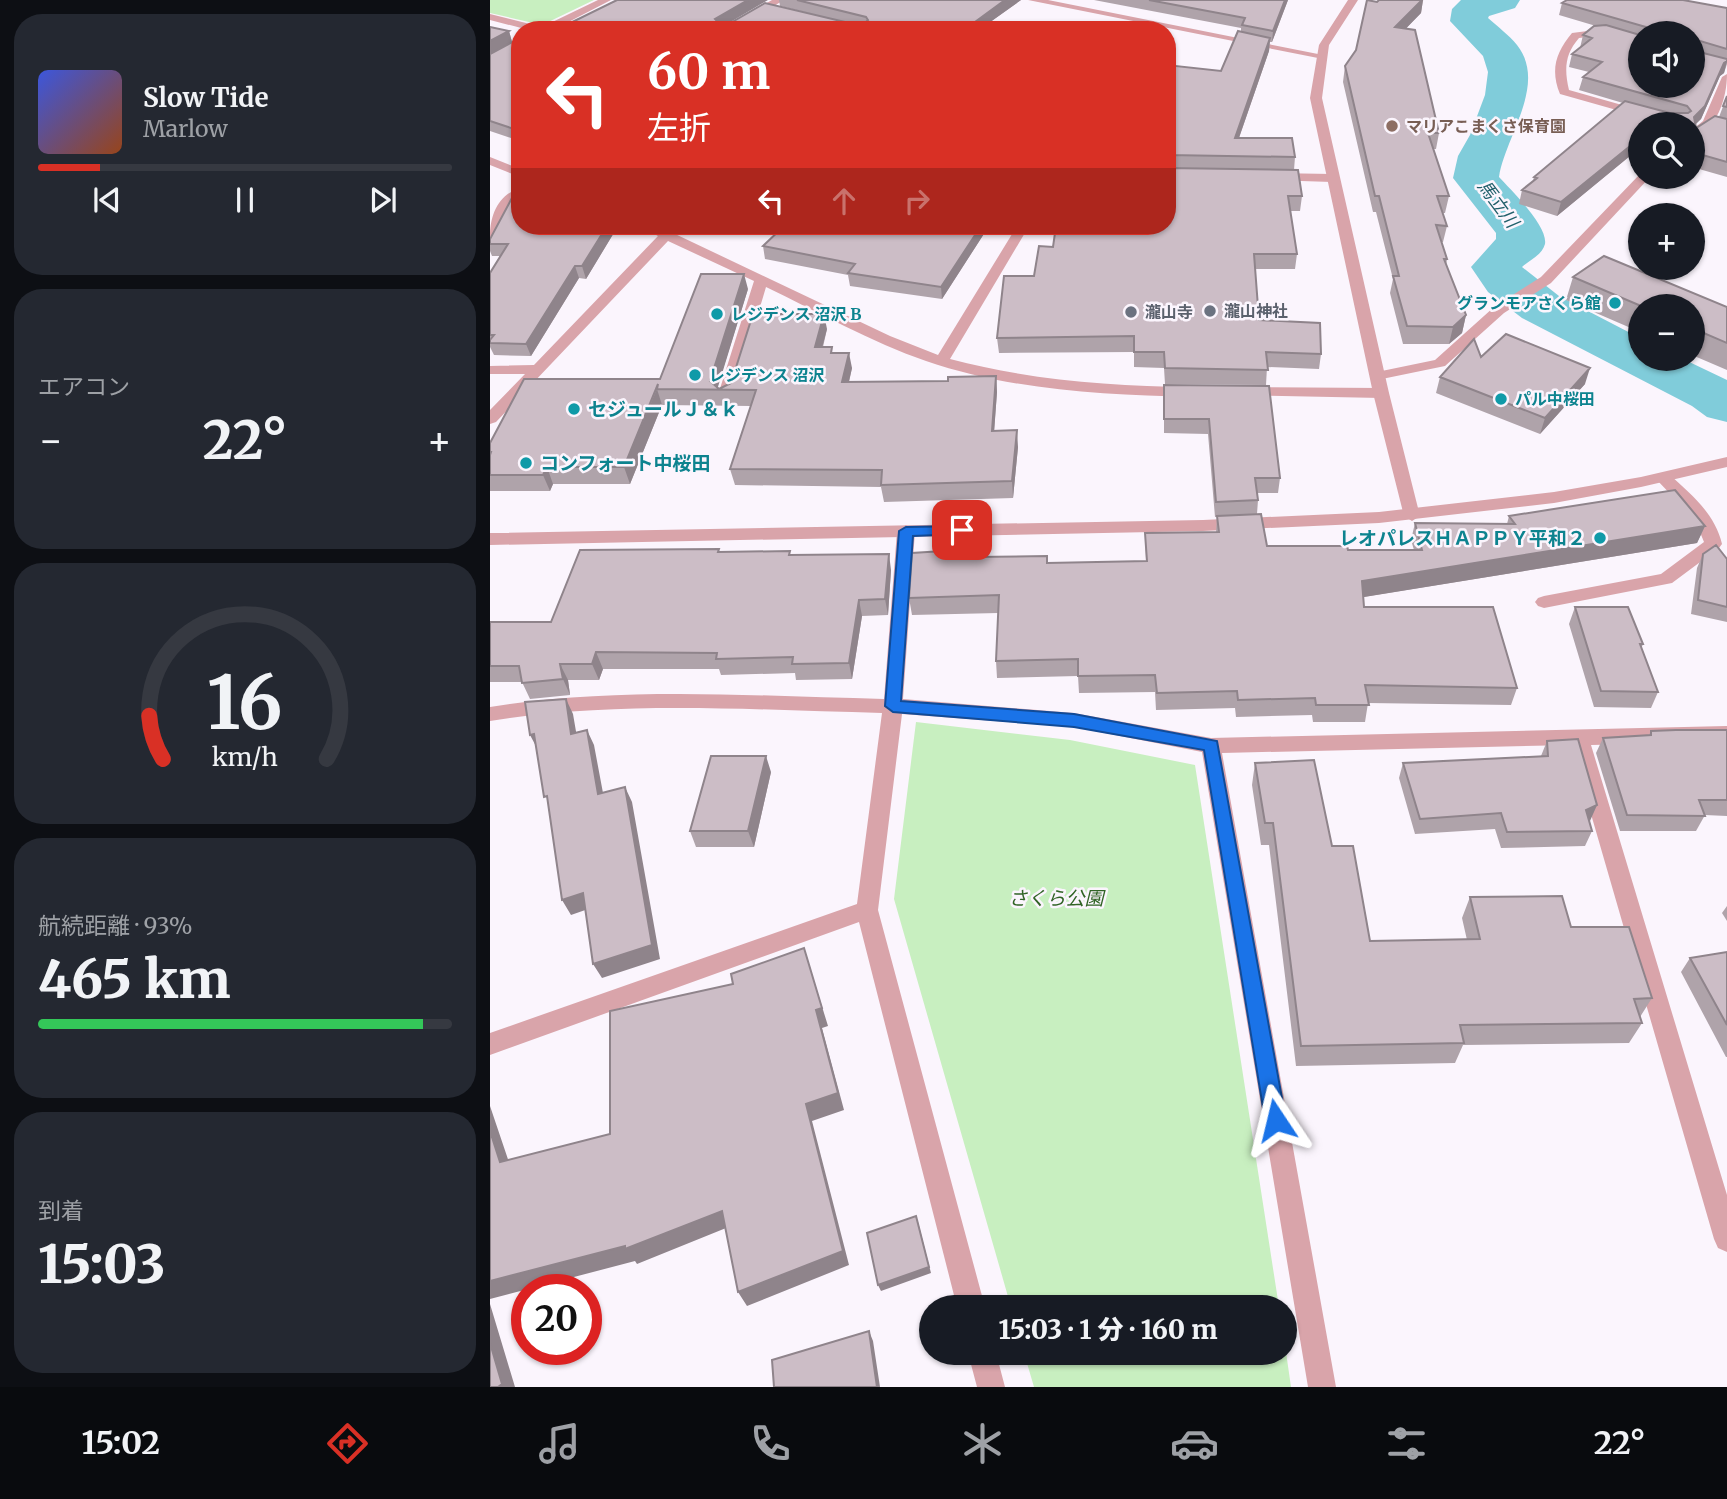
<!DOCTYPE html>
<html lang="ja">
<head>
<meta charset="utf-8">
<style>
	:root { --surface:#171b24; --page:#242831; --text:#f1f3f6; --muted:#9ea1a6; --line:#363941; --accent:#d93025 }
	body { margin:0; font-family:Merriweather,"Noto Sans JP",serif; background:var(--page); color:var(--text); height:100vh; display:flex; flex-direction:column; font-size:26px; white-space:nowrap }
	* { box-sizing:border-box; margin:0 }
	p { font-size:23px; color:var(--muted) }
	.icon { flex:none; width:38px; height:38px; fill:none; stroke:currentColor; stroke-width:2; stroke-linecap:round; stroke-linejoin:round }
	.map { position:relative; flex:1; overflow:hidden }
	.sheet { display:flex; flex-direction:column; gap:14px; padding:14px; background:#0d0f14; width:490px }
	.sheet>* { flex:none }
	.top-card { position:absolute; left:21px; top:21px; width:665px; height:214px; border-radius:28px; box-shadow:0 2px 5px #0004; background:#d93025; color:#fff; overflow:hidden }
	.fabs { position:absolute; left:1138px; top:21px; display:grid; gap:14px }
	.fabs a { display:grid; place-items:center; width:77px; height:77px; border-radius:50%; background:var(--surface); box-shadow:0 2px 5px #0004; font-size:35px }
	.speed { position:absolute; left:21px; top:1274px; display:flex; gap:14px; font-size:35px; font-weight:700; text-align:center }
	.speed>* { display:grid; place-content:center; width:91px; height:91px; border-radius:50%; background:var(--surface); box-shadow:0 2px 5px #0004; line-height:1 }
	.speed .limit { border:10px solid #d22; background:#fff; color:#111 }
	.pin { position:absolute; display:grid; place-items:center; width:60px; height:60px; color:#fff; margin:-30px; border-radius:14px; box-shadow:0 4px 10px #0006 }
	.me { position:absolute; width:77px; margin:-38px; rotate:350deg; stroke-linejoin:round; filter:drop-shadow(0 0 5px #0008) }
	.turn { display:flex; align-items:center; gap:24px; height:147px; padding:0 21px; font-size:32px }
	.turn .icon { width:91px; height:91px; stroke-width:2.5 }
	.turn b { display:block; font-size:49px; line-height:60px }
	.lanes { display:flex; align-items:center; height:66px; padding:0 21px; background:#0003; justify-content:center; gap:35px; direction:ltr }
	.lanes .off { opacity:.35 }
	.big { font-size:52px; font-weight:800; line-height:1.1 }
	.sheet .card { flex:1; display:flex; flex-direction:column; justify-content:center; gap:10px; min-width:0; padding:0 24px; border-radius:28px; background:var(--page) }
	.sheet .dial { align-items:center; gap:0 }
	.dial svg { height:182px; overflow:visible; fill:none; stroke:var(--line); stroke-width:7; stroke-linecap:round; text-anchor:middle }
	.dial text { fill:var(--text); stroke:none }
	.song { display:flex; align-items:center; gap:21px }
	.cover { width:84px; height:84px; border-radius:10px; background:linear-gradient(135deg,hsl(230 70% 55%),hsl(20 70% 35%)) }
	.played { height:7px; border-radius:4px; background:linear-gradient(90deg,var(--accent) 15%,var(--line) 15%) }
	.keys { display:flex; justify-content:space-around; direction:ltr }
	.heat { display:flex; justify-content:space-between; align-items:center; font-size:38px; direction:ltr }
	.charge { height:10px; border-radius:5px; background:linear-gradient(90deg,#34c759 93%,var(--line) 0) }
	.trip { position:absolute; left:429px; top:1295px; width:378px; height:70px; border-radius:35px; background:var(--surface); box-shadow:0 2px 5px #0004; font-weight:800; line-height:70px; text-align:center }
	.tabs { display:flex; height:112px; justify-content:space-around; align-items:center; background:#090b0e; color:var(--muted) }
	.tabs .icon { width:49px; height:49px }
	.tabs .active { color:var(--accent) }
	.tabs b { font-size:32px; color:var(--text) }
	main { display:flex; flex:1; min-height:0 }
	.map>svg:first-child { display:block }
	.green { fill:#c8efc0 }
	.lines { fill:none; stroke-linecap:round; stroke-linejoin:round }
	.river { fill:#80ccda; fill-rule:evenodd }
	.service { fill:#d9a4aa; fill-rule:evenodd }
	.minor { fill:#d9a4aa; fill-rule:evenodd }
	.tertiary { fill:#d9a4aa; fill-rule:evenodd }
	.wall { fill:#afa3aa; fill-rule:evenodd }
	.shaded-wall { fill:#8f848b }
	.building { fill:#ccbdc6; stroke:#8f848b; stroke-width:2 }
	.route { fill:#1a73e8; stroke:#114b97; stroke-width:2 }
	.education-dot { fill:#8d6e63; stroke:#fbf5fd; stroke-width:2.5 }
	.culture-dot { fill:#0f9aa8; stroke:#fbf5fd; stroke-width:2.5 }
	.worship-dot { fill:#6b7280; stroke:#fbf5fd; stroke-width:2.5 }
	.labels { text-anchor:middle; stroke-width:5; stroke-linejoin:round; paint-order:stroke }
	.far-education-label { font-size:16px; font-weight:bold; fill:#785e54; stroke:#fbf5fd; text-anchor:start }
	.far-culture-label { font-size:16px; font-weight:bold; fill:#0d838f; stroke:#fbf5fd; text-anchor:start }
	.far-worship-label { font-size:16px; font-weight:bold; fill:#5b616d; stroke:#fbf5fd; text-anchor:start }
	.far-water-label { font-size:18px; font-style:italic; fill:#21606b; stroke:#fbf5fd }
	.culture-label { font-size:19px; font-weight:bold; fill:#0d838f; stroke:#fbf5fd; text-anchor:start }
	.park-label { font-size:19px; font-style:italic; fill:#316426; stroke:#fbf5fd }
</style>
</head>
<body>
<main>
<section class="sheet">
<div class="card">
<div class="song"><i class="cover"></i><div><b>Slow Tide</b><p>Marlow</p></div></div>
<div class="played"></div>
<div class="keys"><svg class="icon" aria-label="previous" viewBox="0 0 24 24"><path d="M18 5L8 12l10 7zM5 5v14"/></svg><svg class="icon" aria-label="pause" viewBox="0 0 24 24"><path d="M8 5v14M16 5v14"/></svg><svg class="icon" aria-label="next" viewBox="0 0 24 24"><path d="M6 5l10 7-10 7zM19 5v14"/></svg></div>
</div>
<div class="card"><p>エアコン</p>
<div class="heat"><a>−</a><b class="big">22°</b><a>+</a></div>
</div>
<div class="card dial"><svg viewBox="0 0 100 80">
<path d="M14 69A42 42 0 1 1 86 69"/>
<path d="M14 69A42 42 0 0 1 8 50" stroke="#d93025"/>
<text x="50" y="56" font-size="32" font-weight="700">16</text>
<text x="50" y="72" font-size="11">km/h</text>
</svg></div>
<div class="card"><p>航続距離 · 93%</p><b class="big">465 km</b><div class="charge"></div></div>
<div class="card"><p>到着</p><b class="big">15:03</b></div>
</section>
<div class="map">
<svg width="1237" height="1387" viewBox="0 0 1237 1387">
	<rect width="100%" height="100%" fill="#fbf5fd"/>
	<!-- green -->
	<path class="green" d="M0,0H104L52,25L0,13Z
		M426,722L580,740L705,765L789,1307H521L404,899Z
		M795,1345L801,1387H544L534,1353H794Z"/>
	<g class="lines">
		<!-- river -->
		<path class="river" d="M971,0H1030L1025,8L999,16L998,18C1008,27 1019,35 1027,45C1058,84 1015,137 1009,177C1021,190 1058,226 1055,244C1052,255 1040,260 1032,267L1069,296L1150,338V359H1193L1237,380V422L1217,417L1202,406L1032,318L998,292L981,267L1006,239V233L963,178L968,156L980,135L995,95L998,72L993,56L960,21L962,9Z"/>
		<!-- service -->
		<path class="service" d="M108,0H121L63,30H39L0,20V14L52,27Z
			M282,0H294L243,30H230Z
			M538,0H558L833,55L828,58Z
			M1113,29L1150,40V46L1113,35L1089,38C1075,54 1074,69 1079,90L1192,122L1194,124H1176L1070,94C1060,70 1066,52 1082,33Z
			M1237,74C1237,98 1227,130 1202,139V130L1213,121L1232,77Z
			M0,157L30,169V177L0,165Z
			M783,173L842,174L848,178L842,182L779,180V174Z
			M1150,174V177H1160L1061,283L1014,313L955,366L887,380L882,379L880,376L882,373L945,360L1004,307L1051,277Z
			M30,188V197L24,199L7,233L0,237C0,215 8,195 30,188Z
			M149,226H165L183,233L400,336L448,355L527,226H539L460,359C540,380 620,386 701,387L709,392L701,397C612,395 521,390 436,361C381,342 328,312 276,287L243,398L240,401H230L227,398L264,281L178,241L6,422L0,424V410L35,374H0V366L44,365L168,236Z
			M755,387L891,388L899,393L891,398L750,395L747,392L750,389Z
			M1174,474L1180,475C1202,495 1225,514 1232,544L1229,548L1182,583L1054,608L1048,606L1045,602L1048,598L1054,596L1171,574L1214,542L1205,520L1166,479Z
			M416,525L425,531L413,699L584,713L721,738L1237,726V742L1101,745L1237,1195V1252L1228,1248L1224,1239L1081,745L732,753L846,1387H818L712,752L584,727L412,714L388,910L495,1307H467L369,922L0,1055V1033L367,904L392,713C262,710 129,700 0,721V707C130,686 263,696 394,699L407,531Z
			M478,1353H506L515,1387H487Z"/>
		<!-- minor -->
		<path class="minor" d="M858,0H868L839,45L832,98L899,393L930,516L922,521L914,516L883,393L820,98L829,45Z"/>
		<!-- tertiary -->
		<path class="tertiary" d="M1237,457V467L1151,487L1064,503L889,523L713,531L0,545V533L713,520L889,512L1064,492L1151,477Z"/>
	</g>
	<!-- wall -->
	<path class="wall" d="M289,0H531L489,30H66L241,22H355L290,6Z
		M604,0H798L782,42H780L779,51L749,138L805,157L804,170L812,196L810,211H800L807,254L805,269H765L769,320L831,354L829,369L777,367L776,385L675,384L674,368L644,367V352L509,353L507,338L563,247L677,226V65L731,71L751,32V28Z
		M889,0H933L931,13L916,28L949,133L946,149H943L959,196L955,213H952L957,226L953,242H952L957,259L956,266L976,315L972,333L959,344H913L900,293L903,279L886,212H883L853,82L855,66L866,50L887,2Z
		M1072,3L1237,8V64L1234,73L1230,76L1211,119L1206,124V128L1229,117L1237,96V177L1202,167V124H1150V152L1146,151L1067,216L1029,204L1032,190L1043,181L1044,177L1133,103L1089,90L1093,77L1099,72L1079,67L1082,54L1090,48L1093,35L1106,26L1069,15ZM1150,33H1202L1150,86Z
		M0,27L19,31L22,42L28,39L30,34V141L0,131Z
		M30,226H128L96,279L89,278L41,356L4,355L0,347V273L10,256H2L0,251V239Z
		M214,226H370L395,229L397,226H499L452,299L360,286L358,275L275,259L273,246L289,231L215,229Z
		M1083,277L1237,307V370L1202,355V306H1150V332L1076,300Z
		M258,289L227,388L229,389L337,329L333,347L344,353L362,368L359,382L458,381L506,376L507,392L504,431L528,447L523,498L394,502L391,487L245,485L240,469L261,406L172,405L140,484H63L60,491H0V443L170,379Z
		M991,357L1095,384L1050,434L946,393L950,377Z
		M674,385L779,386L790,478L788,493H767L768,500L767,514L777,546L858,550H924L921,540L925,523L1017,524L1019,516L1215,526L1207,543L873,597L874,607L1027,688L1021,705L878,703L875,722H823L822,715L746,717L745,708L666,710L665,692L589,693L588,676L507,678L506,661L508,613L422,615L419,598L484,557L557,563L656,561L655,533L726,532L727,517H725L718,434L674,433Z
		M230,552L301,555L401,570L398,615L372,616L362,679L306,680L305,673L231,675L229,669H113L109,680H78L80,695L40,699L32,682H0V622H61Z
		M1213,554L1237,559V622L1201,614L1207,568Z
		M1085,607L1153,644L1151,649L1168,692L1161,708L1104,707L1079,624Z
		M1237,730V816L1215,815L1206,831H1130L1106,753L1113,738L1159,735L1161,731Z
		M1057,741L1107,805L1099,821L1102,831L1095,846L1011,848L1005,829L925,834L909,778L913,763L1051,756Z
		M765,763L842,846L880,941L977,940L972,918L980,897L1081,927L1162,998L1150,1017L1152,1023L1139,1043L973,1045L965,1063L806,1066L779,845H771L762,785Z
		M281,772L264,847H206L200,831Z
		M1237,906V921L1232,913Z
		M1237,952V1057H1236L1191,972L1200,958Z"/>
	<!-- shaded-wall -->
	<path class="shaded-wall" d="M258,0H278L227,30L225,19Z
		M515,0H531L489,30H474Z
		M795,0H798L782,42L783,31Z
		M932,0H933L931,13L903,42L905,27Z
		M19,31L22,42L0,54V41Z
		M780,38L779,51L744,152L745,138Z
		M1237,61L1234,73L1230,76L1211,119L1202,127L1204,117L1234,63Z
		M1150,138L1146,151L1067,216L1071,202Z
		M117,226H128L96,279L92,266Z
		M491,226H499L452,299L451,287Z
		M85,266L89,278L41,356L36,344Z
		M254,274L258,289L227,390L220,381Z
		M334,314L337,329L328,363L325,347Z
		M976,315L972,333L959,344L963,327Z
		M359,353L362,368L355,398L352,382Z
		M1100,368L1095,384L1050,434L1055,418Z
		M506,376L507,392L503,447L502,431Z
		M167,389L172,405L140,484L134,467Z
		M527,430L528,447L523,498L522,481Z
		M57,467L63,484L60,491L53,475Z
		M1215,526L1207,543L868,598L872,581Z
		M399,554L401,570L398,615L395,599Z
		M369,600L372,616L362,679L359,663Z
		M106,652L113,669L109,680L102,664Z
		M70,664L78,680L80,695L73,679Z
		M76,699L83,714L89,749L81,734Z
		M97,730L104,745L116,809L108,794Z
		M44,734L48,750L40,735Z
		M276,756L281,772L264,847L258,831Z
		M135,787L142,802L170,959L112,978L103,964Z
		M1107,805L1100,821L1089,826L1096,810Z
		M93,893L101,908L81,915L72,900Z
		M314,948L338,1026L332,1028L354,1110L322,1121L359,1265L257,1306L248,1292L316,1104L326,1010Z
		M0,1106L24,1177L10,1162L0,1131Z
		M232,1211L241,1226L147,1264L145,1261L0,1299V1281Z
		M428,1222L441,1273L391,1291L388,1285Z
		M0,1304L25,1387H8L0,1343Z
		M379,1331L383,1341L390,1387H387Z"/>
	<!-- building -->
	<path class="building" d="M127,0H258L225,19L228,22H242L275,3L355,22H376L378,20L376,17L307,0H515L474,30H66Z
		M659,0H795L783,31L752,25L755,18Z
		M877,0L887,2L889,0H932L905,27L925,30L949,133H938L959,196H947L957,226L946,225L957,259H954L976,315L963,327L917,326L903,276H909L889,196H885L855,66L866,50Z
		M1077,0H1193L1237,8V49L1207,40L1204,42L1205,51L1237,59V61L1234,63L1215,106L1204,117L1206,128L1225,116L1237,119V162L1202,152V124H1150V138L1071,202L1032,190L1047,178L1044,177L1135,101L1180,113H1198L1201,111L1197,106L1093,77L1112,62L1082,54L1102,38L1093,35L1104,26L1116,25L1150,35V86H1202V33H1156V27L1072,3Z
		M0,27L19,31L0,41Z
		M748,31L780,38L745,138H802L805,157L678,155L677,156V65L731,71Z
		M29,34H30V131L0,121V54L28,39Z
		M1237,96V107L1233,106Z
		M677,168L808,170L812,196H798L807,254H764L769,320L830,323L831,354L776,352L778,370L675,368L674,352H644V336L507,338L514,276H544L549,246L563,247L566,226H677Z
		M30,183V226H117L92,266H85L36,344L0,343V340L4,335H0V273L18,244H0V239Z
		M294,226H370L395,229L397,226H491L451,287L358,273L365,264L273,246Z
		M1114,256L1237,307V343L1202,328V306H1151L1083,277Z
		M211,274H254L220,381L229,389L241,383L263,314H334L325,347H342L341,353H359L352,382L458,381V377L506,376L502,431L527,430L522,481L391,485L392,470L240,469L266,390L167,389L168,384L134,467H57L53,475H0V455L1,452H0V443L34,379H170Z
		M1016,334L1100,368L1055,418L950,377L984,339L991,357Z
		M674,385L779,386L790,478H765L768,500L726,502L719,419H674Z
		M1185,490L1215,526L872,581L874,607H1003L1027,688L875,685L879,705H826L825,698L748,700L747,691L667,693L665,675L588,676V659L506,661L509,595L419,598L422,553L484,549L483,557L557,556V563L657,561L655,533L729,532L727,516L771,514L777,546H857L858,550H932L925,523L1025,524L1019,516Z
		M1226,545L1237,559V607L1208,600L1213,554Z
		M229,549L228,552L300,551L299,555L399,554L395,599L369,600L359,663L302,664L303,657L226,659L227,653L106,652L102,664H70L73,679L32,683L29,666H0V622H61L90,550Z
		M1085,607H1138L1153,644H1150L1168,692L1111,691Z
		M76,699L81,734L97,730L108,794L135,787L162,945L103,964L93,893L72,900L57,796L54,797L44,734L40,735L35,702Z
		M1186,730H1237V800H1209L1215,816L1137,815L1113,738L1161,735V731Z
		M1088,739L1107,805L1096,810L1102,831L1017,832L1011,813L930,819L913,763L1058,756L1057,741Z
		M221,756H276L258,831H200Z
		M824,760L842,846H863L880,941L990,939L980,897L1072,896L1081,927H1139L1162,998L1144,999L1152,1023L970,1025L974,1043L811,1046L783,823H775L765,763Z
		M314,948L332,1008L326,1010L348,1093L316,1104L353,1251L248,1292L232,1211L135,1249V1246L0,1281V1131L10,1162L120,1134V1011L243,984L241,974Z
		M1237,952V1025L1200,958Z
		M426,1216L439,1267L388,1285L377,1233Z
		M379,1331L387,1387H284L282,1360Z
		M0,1343L12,1384L8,1387H0Z"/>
	<!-- route -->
	<path class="route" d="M472,526L479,530L477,534L423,536L411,701L584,714L727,741L796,1120L793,1127L786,1130L778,1127L775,1120L714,750L584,727L403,712L395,706L409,531L416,527Z"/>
	<!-- markers -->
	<circle class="education-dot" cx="902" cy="126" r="7"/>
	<g class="culture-dot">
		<circle cx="1125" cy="303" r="7"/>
		<circle cx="227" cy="314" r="7"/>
		<circle cx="205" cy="375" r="7"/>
		<circle cx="1011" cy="399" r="7"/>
		<circle cx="84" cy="409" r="7"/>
		<circle cx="36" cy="463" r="7"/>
		<circle cx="1110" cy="538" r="7"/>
	</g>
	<g class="worship-dot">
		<circle cx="720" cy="311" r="7"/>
		<circle cx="641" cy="312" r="7"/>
	</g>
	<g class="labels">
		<!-- far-education labels -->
		<g class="far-education-label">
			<text x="916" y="132">マリアこまくさ保育園</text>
		</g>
		<!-- far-culture labels -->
		<g class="far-culture-label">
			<text x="1111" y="309" text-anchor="end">グランモアさくら館</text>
			<text x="241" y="320">レジデンス 沼沢 B</text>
			<text x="219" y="381">レジデンス 沼沢</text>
			<text x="1025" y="405">パル中桜田</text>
		</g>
		<!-- far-worship labels -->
		<g class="far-worship-label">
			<text x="734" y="317">瀧山神社</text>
			<text x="655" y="318">瀧山寺</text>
		</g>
		<!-- far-water labels -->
		<g class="far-water-label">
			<text transform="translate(1008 204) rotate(53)" y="6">馬立川</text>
		</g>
		<!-- culture labels -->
		<g class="culture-label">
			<text x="98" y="416">セジュールＪ＆ｋ</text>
			<text x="50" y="470">コンフォート中桜田</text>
			<text x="1096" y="545" text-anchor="end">レオパレスＨＡＰＰＹ平和２</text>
		</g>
		<!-- park labels -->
		<g class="park-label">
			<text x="566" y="905">さくら公園</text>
		</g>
	</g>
</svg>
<div class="fabs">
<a><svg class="icon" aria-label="sound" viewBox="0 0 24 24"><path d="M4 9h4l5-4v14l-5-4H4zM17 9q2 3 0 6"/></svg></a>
<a><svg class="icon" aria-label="search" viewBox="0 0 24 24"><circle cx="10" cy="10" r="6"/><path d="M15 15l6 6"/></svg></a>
<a>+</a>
<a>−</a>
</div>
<div class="speed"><div class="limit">20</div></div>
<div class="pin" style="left:472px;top:530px;background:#d93025"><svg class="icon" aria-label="arrive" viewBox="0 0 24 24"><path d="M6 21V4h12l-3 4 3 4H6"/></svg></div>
<svg class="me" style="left:786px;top:1120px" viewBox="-20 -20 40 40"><path d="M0-17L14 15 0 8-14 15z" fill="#1a73e8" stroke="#fff" stroke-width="4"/></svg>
<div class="trip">15:03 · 1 分 · 160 m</div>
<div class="top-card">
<div class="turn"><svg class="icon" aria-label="left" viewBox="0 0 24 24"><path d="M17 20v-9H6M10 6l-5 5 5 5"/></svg><div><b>60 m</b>左折</div></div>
<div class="lanes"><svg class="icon" aria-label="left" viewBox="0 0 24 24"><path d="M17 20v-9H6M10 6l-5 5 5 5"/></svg><svg class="icon off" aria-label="ahead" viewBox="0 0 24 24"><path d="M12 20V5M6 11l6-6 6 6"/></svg><svg class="icon off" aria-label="right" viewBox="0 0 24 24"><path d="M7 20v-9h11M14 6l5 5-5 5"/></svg></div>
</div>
</div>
</main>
<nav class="tabs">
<b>15:02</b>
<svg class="icon active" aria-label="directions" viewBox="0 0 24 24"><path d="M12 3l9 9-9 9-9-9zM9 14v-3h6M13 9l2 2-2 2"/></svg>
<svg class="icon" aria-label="music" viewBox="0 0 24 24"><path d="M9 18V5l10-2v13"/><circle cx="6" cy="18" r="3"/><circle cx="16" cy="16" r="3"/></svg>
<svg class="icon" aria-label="phone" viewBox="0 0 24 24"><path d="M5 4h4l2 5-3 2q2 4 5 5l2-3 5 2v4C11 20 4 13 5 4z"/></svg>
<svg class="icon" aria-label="climate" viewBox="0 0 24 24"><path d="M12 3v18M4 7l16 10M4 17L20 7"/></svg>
<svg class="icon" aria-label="car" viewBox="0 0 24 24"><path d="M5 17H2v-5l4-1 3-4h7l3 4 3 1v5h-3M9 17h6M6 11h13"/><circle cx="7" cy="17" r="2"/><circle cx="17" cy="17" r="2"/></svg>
<svg class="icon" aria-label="filters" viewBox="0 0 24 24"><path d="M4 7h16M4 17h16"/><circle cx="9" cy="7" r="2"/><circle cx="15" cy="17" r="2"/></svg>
<b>22°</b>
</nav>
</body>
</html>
